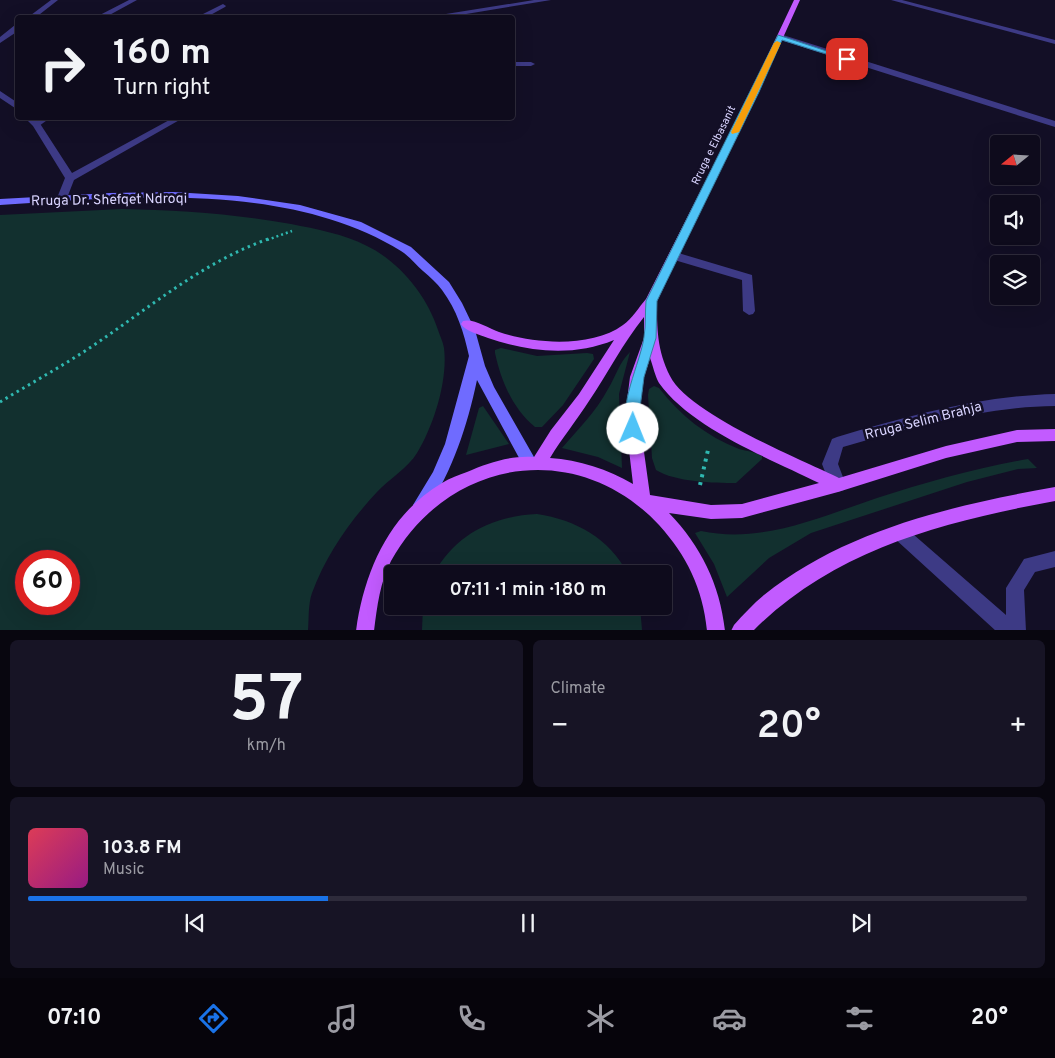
<!DOCTYPE html>
<html lang="en">
<head>
<meta charset="utf-8">
<style>
	:root { --surface:#0e0b1c; --page:#171425; --text:#f1f3f6; --muted:#9b9ba3; --line:#2e2b3b; --accent:#1a73e8 }
	body { margin:0; font-family:Overpass,sans-serif; background:var(--page); color:var(--text); height:100vh; display:flex; flex-direction:column; font-size:19px; white-space:nowrap }
	* { box-sizing:border-box; margin:0 }
	p { font-size:16px; color:var(--muted) }
	.icon { flex:none; width:28px; height:28px; fill:none; stroke:currentColor; stroke-width:2; stroke-linecap:round; stroke-linejoin:round }
	.map { position:relative; height:630px; overflow:hidden }
	.details { display:flex; flex-direction:column; gap:10px; padding:10px; background:#08060f; flex:1 }
	.details>* { flex:none }
	.hud { position:absolute; left:15px; top:15px; width:500px; height:105px; border-radius:5px; box-shadow:0 5px 20px #0002,0 0 0 1px var(--line); background:#0e0b1c; color:var(--text); overflow:hidden }
	.needle { width:32px; rotate:252deg }
	.fabs { position:absolute; left:990px; top:135px; display:grid; gap:10px }
	.fabs a { display:grid; place-items:center; width:50px; height:50px; border-radius:5px; background:var(--surface); box-shadow:0 5px 20px #0002,0 0 0 1px var(--line); font-size:25px }
	.speed { position:absolute; left:15px; top:550px; display:flex; gap:10px; font-size:25px; font-weight:700; text-align:center }
	.speed>* { display:grid; place-content:center; width:65px; height:65px; border-radius:50%; background:var(--surface); box-shadow:0 5px 20px #0002,0 0 0 1px var(--line); line-height:1 }
	.speed .limit { border:8px solid #d22; background:#fff; color:#111 }
	.pin { position:absolute; display:grid; place-items:center; width:42px; height:42px; color:#fff; margin:-21px; border-radius:10px; box-shadow:0 2px 8px #0006 }
	.me { position:absolute; width:55px; margin:-28px; rotate:1deg; stroke-linejoin:round; filter:drop-shadow(0 0 4px #0008) }
	.turn { display:flex; align-items:center; gap:18px; height:105px; padding:0 15px; font-size:22px }
	.turn .icon { width:65px; height:65px; stroke-width:2.5 }
	.turn b { display:block; font-size:35px; line-height:42px }
	.big { font-size:38px; font-weight:600; line-height:1.1 }
	.details .card { flex:1; display:flex; flex-direction:column; justify-content:center; gap:8px; min-width:0; padding:0 18px; border-radius:8px; background:var(--page) }
	.details .dial { align-items:center; gap:0 }
	.dial b { font-size:65px; line-height:1 }
	.song { display:flex; align-items:center; gap:15px }
	.cover { width:60px; height:60px; border-radius:8px; background:linear-gradient(135deg,hsl(350 70% 55%),hsl(310 70% 35%)) }
	.played { height:5px; border-radius:2px; background:linear-gradient(90deg,var(--accent) 30%,var(--line) 30%) }
	.keys { display:flex; justify-content:space-around; direction:ltr }
	.heat { display:flex; justify-content:space-between; align-items:center; font-size:28px; direction:ltr }
	.details .tiles { flex:1; display:grid; gap:10px; grid-template-columns:1fr 1fr }
	.card:last-child { grid-column:span 2 }
	.trip { position:absolute; left:384px; top:565px; width:288px; height:50px; border-radius:5px; background:var(--surface); box-shadow:0 5px 20px #0002,0 0 0 1px var(--line); font-weight:600; line-height:50px; text-align:center }
	.menu { display:flex; height:80px; justify-content:space-around; align-items:center; background:#06040b; color:var(--muted) }
	.menu .icon { width:35px; height:35px }
	.menu .current { color:var(--accent) }
	.menu b { font-size:22px; color:var(--text) }
	.map>svg:first-child { display:block }
	.green { fill:#12302f; fill-rule:evenodd }
	.lines { fill:none; stroke-linecap:round; stroke-linejoin:round }
	.path-far2 { stroke:#2fb8b0; stroke-width:2.5; stroke-dasharray:2 3; stroke-linecap:butt }
	.path-far1 { stroke:#2fb8b0; stroke-width:3; stroke-dasharray:2.5 4; stroke-linecap:butt }
	.path { stroke:#2fb8b0; stroke-width:4; stroke-dasharray:3 5; stroke-linecap:butt }
	.service { fill:#3d3a85; fill-rule:evenodd }
	.minor { fill:#3d3a85; fill-rule:evenodd }
	.secondary { fill:#6f6bff; fill-rule:evenodd }
	.primary { fill:#c25bff; fill-rule:evenodd }
	.route { fill:#4fc3f7; stroke:#337fa1 }
	.slow { fill:#f59e0b }
	.labels { text-anchor:middle; stroke-width:5; stroke-linejoin:round; paint-order:stroke }
	.far-street-label { font-size:11px; fill:#d9d4ff; stroke:#130f26 }
	.street-label { font-size:14px; fill:#d9d4ff; stroke:#130f26 }
</style>
</head>
<body>
<div class="map">
<svg width="1055" height="631" viewBox="0 0 1055 631">
	<rect width="100%" height="100%" fill="#130f26"/>
	<!-- green -->
	<path class="green" d="M122,209C178,210 235,214 291,224C316,229 344,234 367,246C400,262 427,296 438,330C440,336 443,342 444,348C448,380 434,425 417,453C408,468 389,479 377,492C350,521 326,555 312,593C308,604 309,619 308,630H0V215ZM26,561H69V604H26Z
		M501,348L537,356L587,353L593,354L594,359L563,405L542,427H535C513,409 501,381 495,353V350Z
		M630,352L619,394L622,468L598,457L562,448C578,429 596,412 608,389C616,376 619,363 630,352Z
		M654,386L659,388C681,416 706,436 739,449C747,451 755,452 762,456V459L736,483C714,483 675,482 656,470L652,458L648,395L649,389Z
		M483,406L509,444L466,455L479,408Z
		M1028,459L1037,468L1018,469L967,482L811,533L769,558L727,597L714,564L695,533L701,531C762,544 820,517 877,498C927,482 977,468 1028,459Z
		M537,514C576,520 609,538 628,574H434C455,534 494,516 537,514Z
		M423,606H640L642,630H422Z"/>
	<g class="lines">
		<!-- path-far2 -->
		<path class="path-far2" d="M267,240L292,231"/>
		<!-- path-far1 -->
		<path class="path-far1" d="M0,402C28,385 57,369 85,351C146,311 201,262 271,238"/>
		<!-- path -->
		<path class="path" d="M700,485L708,450"/>
		<!-- service -->
		<path class="service" d="M891,0H902L1055,40V44Z
			M223,4L226,6L225,7L205,18H195Z
			M777,35H783L1055,121V127L777,39Z
			M512,62H531L535,64L531,66H512Z
			M41,118H50L39,126H33V122Z
			M675,252L752,275L755,311L753,314L749,315L743,311L742,280L671,259L669,256L671,253Z"/>
		<!-- minor -->
		<path class="minor" d="M51,0H58L35,18H27Z
			M129,0H137L104,18H94Z
			M534,0H551L442,18H421Z
			M15,25H18V31L0,43V37Z
			M0,91L18,103V110L0,98Z
			M25,118H34L39,122L72,173L173,118H183L74,180L67,198L62,201L57,198L65,178L33,126Z
			M1055,394V406C981,407 913,427 843,447L838,464L846,485L844,490L838,492L832,490L822,464L832,439L837,437C909,416 979,396 1055,394Z
			M900,525L906,528L1006,615V588L1024,559L1055,551V567L1035,572L1024,590L1026,631H996L894,538L892,533L894,528Z"/>
		<!-- secondary -->
		<path class="secondary" d="M173,192L238,196L300,205L361,222L411,247L449,282L462,303L475,330L485,366L494,387L534,457L537,462L534,467L529,469L524,467L477,380C467,427 453,469 427,510L421,512L415,510L413,505L433,472L445,444L469,356C464,333 457,310 442,290C437,283 430,277 423,271C416,265 409,256 401,251C287,181 128,197 0,205V199L110,193Z"/>
		<!-- primary -->
		<path class="primary" d="M794,0H800L759,91L657,301C657,329 657,350 670,376C689,414 798,458 839,478L946,446L1017,430L1055,429V441L1017,442L946,458L838,492L742,518L711,519L669,513C701,546 720,585 725,631H707C703,589 687,556 659,525C578,438 449,457 391,561C380,582 377,607 374,631H356C364,572 389,514 442,483C450,478 459,475 467,472C487,463 512,455 534,457L551,430L579,394L614,340C573,357 529,352 488,338C480,335 465,331 461,324L463,321C473,318 488,328 499,332C533,344 592,348 623,325C632,319 639,307 646,299L751,91ZM644,317V338L630,377L625,416L633,484C608,469 579,460 550,458C562,438 577,420 589,401C608,373 623,343 644,317ZM650,358C653,366 655,376 659,383C692,429 769,458 819,483L742,504L711,505L650,495L639,416L644,377Z
			M1055,487V501C946,521 834,549 753,631H731L734,625C743,615 753,604 764,595C845,530 954,505 1055,487Z"/>
	</g>
	<!-- route -->
	<path class="route" d="M778,35L851,59L845,60L782,40L759,92L657,301L656,338L644,377L639,416L640,429L638,433L633,434L629,433C616,408 641,362 644,337C646,325 645,313 646,301Z"/>
	<!-- slow -->
	<path class="slow" d="M777,41L781,43L739,132L732,134L731,132L774,43Z"/>
	<g class="labels">
		<!-- far-street labels -->
		<g class="far-street-label">
			<text transform="translate(713 145) rotate(-64)" y="4">Rruga e Elbasanit</text>
		</g>
		<!-- street labels -->
		<g class="street-label">
			<text transform="translate(109 199) rotate(-1)" y="5">Rruga Dr. Shefqet Ndroqi</text>
			<text transform="translate(923 420) rotate(-14)" y="5">Rruga Selim Brahja</text>
		</g>
	</g>
</svg>
<div class="fabs">
<a><svg class="needle" viewBox="-14 -14 28 28"><path d="M0-13l5 13h-10z" fill="#e53935"/><path d="M0 13l5-13h-10z" fill="#9b9ba3"/></svg></a>
<a><svg class="icon" aria-label="sound" viewBox="0 0 24 24"><path d="M4 9h4l5-4v14l-5-4H4zM17 9q2 3 0 6"/></svg></a>
<a><svg class="icon" aria-label="layers" viewBox="0 0 24 24"><path d="M12 4l9 5-9 5-9-5zM3 14l9 5 9-5"/></svg></a>
</div>
<div class="speed"><div class="limit">60</div></div>
<div class="pin" style="left:847px;top:59px;background:#d93025"><svg class="icon" aria-label="arrive" viewBox="0 0 24 24"><path d="M6 21V4h12l-3 4 3 4H6"/></svg></div>
<svg class="me" style="left:633px;top:429px" viewBox="-20 -20 40 40"><circle r="19" fill="#fff"/><path d="M0-13L10 11 0 6-10 11z" fill="#4fc3f7"/></svg>
<div class="trip">07:11 · 1 min · 180 m</div>
<div class="hud">
<div class="turn"><svg class="icon" aria-label="right" viewBox="0 0 24 24"><path d="M7 20v-9h11M14 6l5 5-5 5"/></svg><div><b>160 m</b>Turn right</div></div>
</div>
</div>
<section class="details">
<div class="tiles">
<div class="card dial"><b>57</b><p>km/h</p></div>
<div class="card"><p>Climate</p>
<div class="heat"><a>−</a><b class="big">20°</b><a>+</a></div>
</div>
<div class="card">
<div class="song"><i class="cover"></i><div><b>103.8 FM</b><p>Music</p></div></div>
<div class="played"></div>
<div class="keys"><svg class="icon" aria-label="previous" viewBox="0 0 24 24"><path d="M18 5L8 12l10 7zM5 5v14"/></svg><svg class="icon" aria-label="pause" viewBox="0 0 24 24"><path d="M8 5v14M16 5v14"/></svg><svg class="icon" aria-label="next" viewBox="0 0 24 24"><path d="M6 5l10 7-10 7zM19 5v14"/></svg></div>
</div>
</div>
</section>
<nav class="menu">
<b>07:10</b>
<svg class="icon current" aria-label="directions" viewBox="0 0 24 24"><path d="M12 3l9 9-9 9-9-9zM9 14v-3h6M13 9l2 2-2 2"/></svg>
<svg class="icon" aria-label="music" viewBox="0 0 24 24"><path d="M9 18V5l10-2v13"/><circle cx="6" cy="18" r="3"/><circle cx="16" cy="16" r="3"/></svg>
<svg class="icon" aria-label="phone" viewBox="0 0 24 24"><path d="M5 4h4l2 5-3 2q2 4 5 5l2-3 5 2v4C11 20 4 13 5 4z"/></svg>
<svg class="icon" aria-label="climate" viewBox="0 0 24 24"><path d="M12 3v18M4 7l16 10M4 17L20 7"/></svg>
<svg class="icon" aria-label="car" viewBox="0 0 24 24"><path d="M5 17H2v-5l4-1 3-4h7l3 4 3 1v5h-3M9 17h6M6 11h13"/><circle cx="7" cy="17" r="2"/><circle cx="17" cy="17" r="2"/></svg>
<svg class="icon" aria-label="filters" viewBox="0 0 24 24"><path d="M4 7h16M4 17h16"/><circle cx="9" cy="7" r="2"/><circle cx="15" cy="17" r="2"/></svg>
<b>20°</b>
</nav>
</body>
</html>
